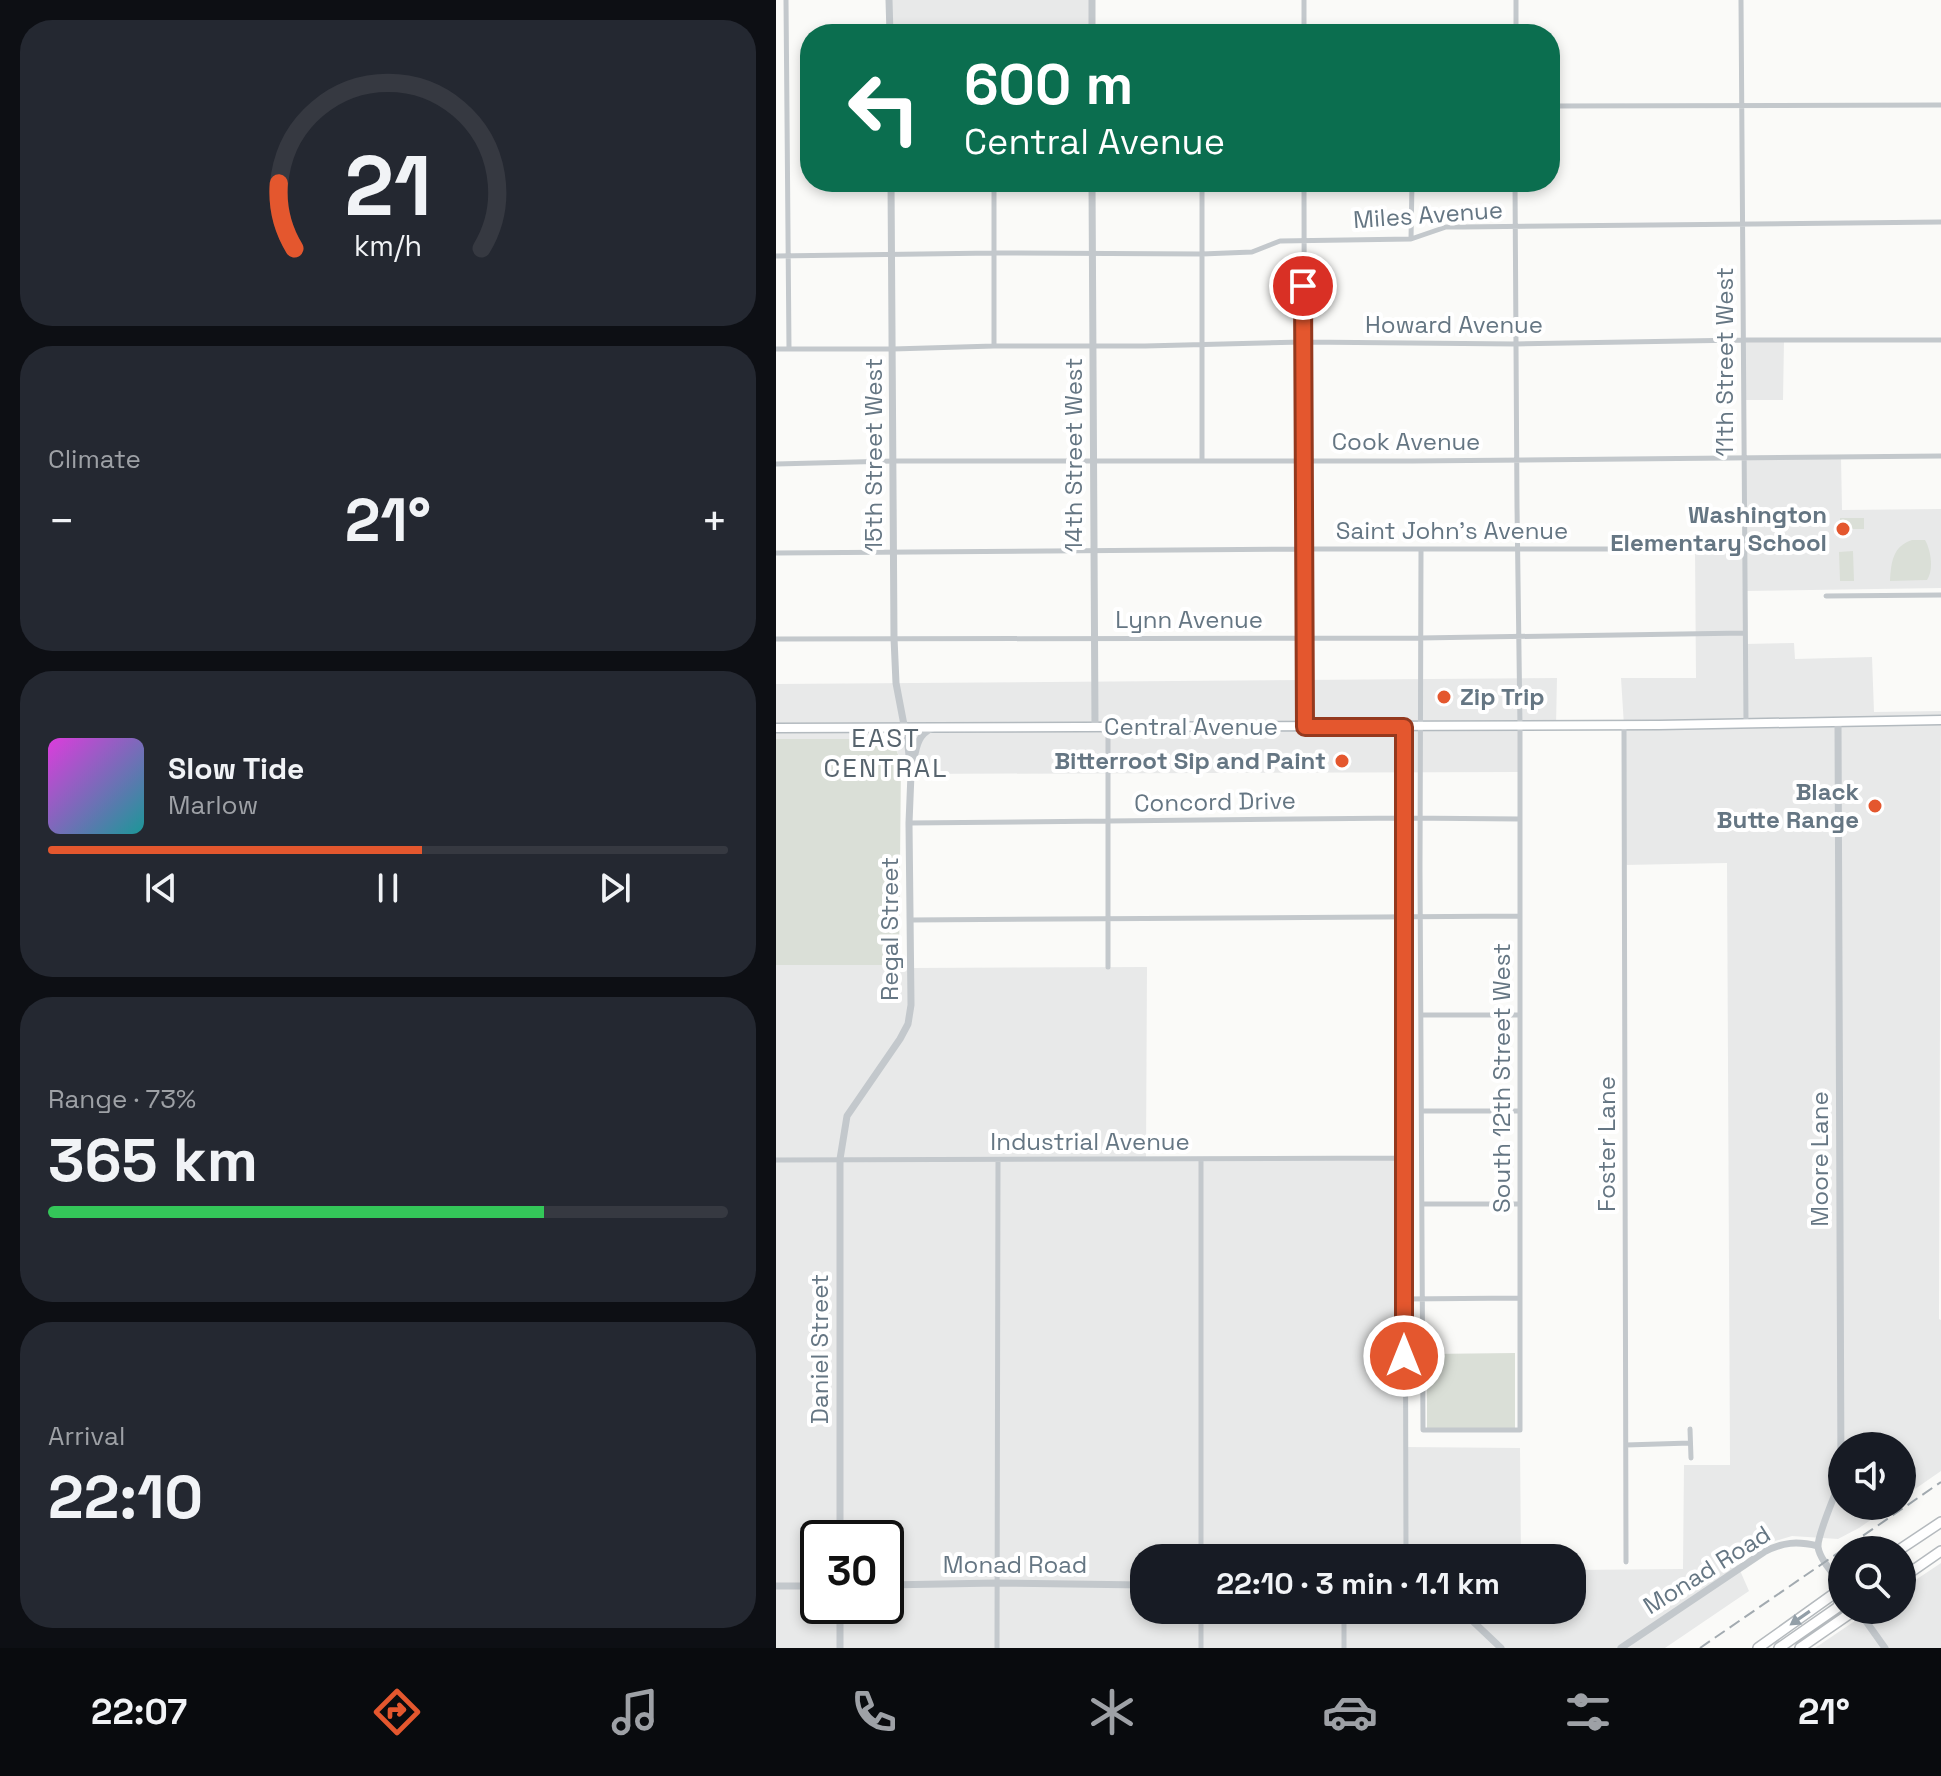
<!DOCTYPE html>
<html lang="en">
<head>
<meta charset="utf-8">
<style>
	:root { --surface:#171b24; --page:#242831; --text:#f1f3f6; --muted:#9ea1a6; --line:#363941; --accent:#e4572e }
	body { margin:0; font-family:"Space Grotesk",sans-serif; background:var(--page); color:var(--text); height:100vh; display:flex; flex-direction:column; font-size:30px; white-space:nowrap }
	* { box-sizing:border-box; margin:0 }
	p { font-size:26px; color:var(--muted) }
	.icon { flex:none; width:44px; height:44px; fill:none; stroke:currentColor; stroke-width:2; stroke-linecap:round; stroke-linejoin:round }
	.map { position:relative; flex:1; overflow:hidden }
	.panel { display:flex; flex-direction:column; gap:20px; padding:20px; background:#0d0f14; width:776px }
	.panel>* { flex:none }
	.hud { position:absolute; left:24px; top:24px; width:760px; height:168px; border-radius:32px; box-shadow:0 4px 12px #0003; background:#0b6e4f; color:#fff; overflow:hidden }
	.fabs { position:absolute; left:1052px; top:1432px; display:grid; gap:16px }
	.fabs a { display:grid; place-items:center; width:88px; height:88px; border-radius:50%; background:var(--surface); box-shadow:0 4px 12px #0003; font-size:40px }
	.speed { position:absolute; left:24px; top:1520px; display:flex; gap:16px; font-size:40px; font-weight:700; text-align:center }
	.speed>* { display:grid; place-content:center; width:104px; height:104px; border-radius:50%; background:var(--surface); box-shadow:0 4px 12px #0003; line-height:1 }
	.speed .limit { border:4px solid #111; border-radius:12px; background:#fff; color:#111 }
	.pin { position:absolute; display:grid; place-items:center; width:68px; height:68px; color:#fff; margin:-34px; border:4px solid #fff; border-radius:50%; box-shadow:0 2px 8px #0007 }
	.me { position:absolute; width:88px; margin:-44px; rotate:0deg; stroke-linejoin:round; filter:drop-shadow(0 0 6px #0008) }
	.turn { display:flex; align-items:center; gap:28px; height:168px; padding:0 32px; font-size:36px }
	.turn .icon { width:104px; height:104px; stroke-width:2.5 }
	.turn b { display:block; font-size:56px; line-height:68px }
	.big { font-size:60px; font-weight:700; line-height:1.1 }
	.panel .widget { flex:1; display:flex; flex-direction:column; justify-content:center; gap:12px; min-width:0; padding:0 28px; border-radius:32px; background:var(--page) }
	.panel .dial { align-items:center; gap:0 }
	.dial svg { height:208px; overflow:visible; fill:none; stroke:var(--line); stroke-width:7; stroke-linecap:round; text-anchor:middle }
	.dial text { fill:var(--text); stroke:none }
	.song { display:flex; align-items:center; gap:24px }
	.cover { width:96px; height:96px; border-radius:12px; background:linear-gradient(135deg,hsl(300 70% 55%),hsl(180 70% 35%)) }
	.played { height:8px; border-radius:4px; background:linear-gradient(90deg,var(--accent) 55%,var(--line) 55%) }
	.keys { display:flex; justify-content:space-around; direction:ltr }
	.heat { display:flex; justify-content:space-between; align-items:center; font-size:44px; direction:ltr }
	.charge { height:12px; border-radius:6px; background:linear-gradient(90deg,#34c759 73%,var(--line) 0) }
	.trip { position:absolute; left:354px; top:1544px; width:456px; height:80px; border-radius:32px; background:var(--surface); box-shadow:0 4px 12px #0003; font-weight:700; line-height:80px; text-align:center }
	.menu { display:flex; height:128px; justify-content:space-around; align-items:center; background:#090b0e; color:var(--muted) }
	.menu .icon { width:56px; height:56px }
	.menu .selected { color:var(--accent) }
	.menu b { font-size:36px; color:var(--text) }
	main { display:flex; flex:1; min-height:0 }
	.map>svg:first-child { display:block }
	.built { fill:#e8e9e9; fill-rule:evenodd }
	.green { fill:#dadfd7 }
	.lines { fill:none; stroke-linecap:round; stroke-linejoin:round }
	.secondary-casing { stroke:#b3babf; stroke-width:11 }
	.primary-casing { stroke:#b5babe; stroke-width:12 }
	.minor { stroke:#c3c8cc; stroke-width:5 }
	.tertiary { stroke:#c3c8cc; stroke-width:7 }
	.secondary { stroke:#fff; stroke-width:8 }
	.primary { stroke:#fff; stroke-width:9 }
	.rail { stroke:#a2aab0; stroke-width:2; stroke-dasharray:12 6; stroke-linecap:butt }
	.oneway { fill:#939fa8 }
	.route-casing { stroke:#94391e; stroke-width:20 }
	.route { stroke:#e4572e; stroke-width:14 }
	.poi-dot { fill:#e4572e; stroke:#fff; stroke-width:3 }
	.labels { text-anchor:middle; stroke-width:8; stroke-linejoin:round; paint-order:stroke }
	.street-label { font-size:24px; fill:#657683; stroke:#fff }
	.poi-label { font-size:24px; font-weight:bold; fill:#657683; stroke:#fff; text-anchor:end }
	.neighbourhood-label { font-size:26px; letter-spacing:2px; fill:#57646e; stroke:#fff }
</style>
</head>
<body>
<main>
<section class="panel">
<div class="widget dial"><svg viewBox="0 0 100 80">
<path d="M14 69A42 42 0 1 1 86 69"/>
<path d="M14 69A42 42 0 0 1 8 44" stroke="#e4572e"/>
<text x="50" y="56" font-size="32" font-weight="700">21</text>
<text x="50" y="72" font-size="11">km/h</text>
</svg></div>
<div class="widget"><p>Climate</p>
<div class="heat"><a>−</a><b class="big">21°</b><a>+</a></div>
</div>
<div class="widget">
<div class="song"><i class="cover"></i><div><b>Slow Tide</b><p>Marlow</p></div></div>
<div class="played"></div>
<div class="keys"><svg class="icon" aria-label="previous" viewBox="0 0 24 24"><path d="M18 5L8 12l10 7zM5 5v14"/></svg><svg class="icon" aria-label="pause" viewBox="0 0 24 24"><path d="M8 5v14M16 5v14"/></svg><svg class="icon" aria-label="next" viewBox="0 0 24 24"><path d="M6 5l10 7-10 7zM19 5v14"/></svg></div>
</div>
<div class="widget"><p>Range · 73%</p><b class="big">365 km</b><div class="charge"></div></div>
<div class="widget"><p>Arrival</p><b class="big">22:10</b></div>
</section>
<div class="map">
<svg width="1165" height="1648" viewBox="0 0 1165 1648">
	<rect width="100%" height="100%" fill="#fafaf8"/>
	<!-- built -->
	<path class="built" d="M114,0H316V34H114Z
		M967,340H1008L1007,400H967Z
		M1065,457L1066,510L1165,509V588L969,591V644L1018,643L1019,659L1096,657L1098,712L1165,711L1163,1319L1165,1320V1471L1126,1498V1446H1066V1506H1115L1083,1528L1062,1539L1016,1536L989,1544L955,1550L973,1591L889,1648H0V965H123L135,968L371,967L370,1159L629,1158L630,1447L744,1448L745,1558H368V1610H796V1570L907,1569L908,1465H954L951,863L848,865V726L845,678H920L919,549L968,548V458ZM42,1538H110V1606H42Z
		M781,678L780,726H744V772L125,774V761L116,739H0V684Z
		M1165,1563V1648H1039L1095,1610H1126V1589Z"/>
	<!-- green -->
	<path class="green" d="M1064,518H1088V529H1064Z
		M1136,540H1149C1155,550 1158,570 1151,580L1114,581C1115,562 1117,546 1136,540Z
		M1077,551L1078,581H1064L1063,552Z
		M0,739H116L125,762L123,965H0Z
		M739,1353V1428H651V1354Z"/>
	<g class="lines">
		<defs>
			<path id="secondary" d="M0,728L883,725L1165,720"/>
			<path id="primary" d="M1123,1550L1165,1522
				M1126,1578L1165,1551
				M982,1648L1066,1588
				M1003,1648L1062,1607L1066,1592
				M1024,1648L1079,1610"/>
		</defs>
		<!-- secondary casing -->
		<use href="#secondary" class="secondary-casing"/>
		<!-- primary casing -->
		<use href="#primary" class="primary-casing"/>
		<!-- minor -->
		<path class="minor" d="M10,0L13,349
			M528,0V34
			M740,0V34
			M965,0L970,723
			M774,106L1165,105
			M218,182V346
			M426,182V461
			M528,182L529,726
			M635,239L636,182
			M0,256L218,253L426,254L476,252L504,241L635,239L670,227H686L1165,222
			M0,349H117L218,346H369L527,342L740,344L967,340H1165
			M0,464L118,461H635L1165,456
			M645,549L644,869L647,1430H744V726L741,506L739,182
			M0,553L528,549H968
			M1050,596L1165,595
			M0,639L644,638L969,633
			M848,726L850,1562
			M628,727L630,1558
			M133,823L629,818L744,819
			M134,920L744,916
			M332,967V727
			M646,1015H744
			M646,1111H744
			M425,1159V1558
			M0,1160L629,1158
			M646,1204H744
			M628,1299L744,1298
			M914,1429L915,1458
			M850,1445L914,1443
			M221,1648L222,1160
			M425,1648V1610
			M568,1648V1610"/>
		<!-- tertiary -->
		<path class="tertiary" d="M113,0L114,34
			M316,34V0
			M316,182L319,727
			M1062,722L1065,1479C1060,1493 1041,1535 1042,1547C1044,1560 1058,1574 1066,1585
			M137,764C140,749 141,734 157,728
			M64,1538V1159L71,1116L124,1039L132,1024L135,1005L133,823L135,774L132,746L120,683L118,638L115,182
			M110,1585L221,1583L368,1585
			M0,1586H42
			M64,1606V1648
			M685,1610L725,1648
			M1082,1610L1109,1648
			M845,1648L988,1552C1007,1542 1021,1541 1042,1546"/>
		<!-- secondary -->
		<use href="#secondary" class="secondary"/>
		<!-- primary -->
		<use href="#primary" class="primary"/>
		<!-- rail -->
		<path class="rail" d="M924,1648L1165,1482"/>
	</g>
	<!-- one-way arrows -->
	<defs><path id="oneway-solid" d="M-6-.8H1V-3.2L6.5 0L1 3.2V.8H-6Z" transform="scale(2)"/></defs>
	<use class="oneway" href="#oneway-solid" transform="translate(1024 1618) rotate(145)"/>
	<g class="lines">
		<defs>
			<path id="route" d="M527,286L529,727H628V1356"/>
		</defs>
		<!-- route casing -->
		<use href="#route" class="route-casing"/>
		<!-- route -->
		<use href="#route" class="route"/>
	</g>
	<!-- markers -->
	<g class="poi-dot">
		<circle cx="1067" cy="529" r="8"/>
		<circle cx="668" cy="697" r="8"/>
		<circle cx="566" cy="761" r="8"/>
		<circle cx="1099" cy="806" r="8"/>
	</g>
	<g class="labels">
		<!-- street labels -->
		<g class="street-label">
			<text transform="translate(652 215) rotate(-4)" y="8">Miles Avenue</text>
			<text x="678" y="333">Howard Avenue</text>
			<text transform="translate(949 362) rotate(-90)" y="8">11th Street West</text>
			<text x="630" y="450">Cook Avenue</text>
			<text transform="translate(98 455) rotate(-90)" y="8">15th Street West</text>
			<text transform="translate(298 455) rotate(-90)" y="8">14th Street West</text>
			<text x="676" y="539">Saint John's Avenue</text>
			<text x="413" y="628">Lynn Avenue</text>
			<text x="415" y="735">Central Avenue</text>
			<text transform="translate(439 802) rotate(-1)" y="8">Concord Drive</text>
			<text transform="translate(114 929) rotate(-90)" y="8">Regal Street</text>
			<text transform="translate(726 1078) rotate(-90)" y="8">South 12th Street West</text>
			<text x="314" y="1150">Industrial Avenue</text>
			<text transform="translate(831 1144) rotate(-90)" y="8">Foster Lane</text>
			<text transform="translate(1044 1159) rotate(-90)" y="8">Moore Lane</text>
			<text transform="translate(44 1349) rotate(-90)" y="8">Daniel Street</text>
			<text x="239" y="1573">Monad Road</text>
			<text transform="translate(931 1570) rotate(-32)" y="8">Monad Road</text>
		</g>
		<!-- poi labels -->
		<g class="poi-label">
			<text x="1051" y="523">Washington<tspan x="1051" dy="28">Elementary School</tspan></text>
			<text x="684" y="705" text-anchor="start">Zip Trip</text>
			<text x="550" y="769">Bitterroot Sip and Paint</text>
			<text x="1083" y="800">Black<tspan x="1083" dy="28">Butte Range</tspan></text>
		</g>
		<!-- neighbourhood labels -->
		<g class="neighbourhood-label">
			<text x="110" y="747">EAST<tspan x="110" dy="30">CENTRAL</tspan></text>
		</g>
	</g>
</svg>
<div class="fabs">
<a><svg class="icon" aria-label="sound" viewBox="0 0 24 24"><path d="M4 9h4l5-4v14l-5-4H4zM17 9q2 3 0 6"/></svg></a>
<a><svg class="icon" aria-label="search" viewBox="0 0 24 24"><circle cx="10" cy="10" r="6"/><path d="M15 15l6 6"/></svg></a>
</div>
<div class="speed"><div class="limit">30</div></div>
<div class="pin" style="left:527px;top:286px;background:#d93025"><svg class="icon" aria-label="arrive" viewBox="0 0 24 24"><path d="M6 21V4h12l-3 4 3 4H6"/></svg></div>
<svg class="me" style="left:628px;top:1356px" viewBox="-20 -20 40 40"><circle r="17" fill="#e4572e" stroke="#fff" stroke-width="3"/><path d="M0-11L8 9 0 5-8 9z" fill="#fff"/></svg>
<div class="trip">22:10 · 3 min · 1.1 km</div>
<div class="hud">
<div class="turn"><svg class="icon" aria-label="left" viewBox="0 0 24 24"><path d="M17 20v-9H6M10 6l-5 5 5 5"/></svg><div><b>600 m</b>Central Avenue</div></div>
</div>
</div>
</main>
<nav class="menu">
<b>22:07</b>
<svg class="icon selected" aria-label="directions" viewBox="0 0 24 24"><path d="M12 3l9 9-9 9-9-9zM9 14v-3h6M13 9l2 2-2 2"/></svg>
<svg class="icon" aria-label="music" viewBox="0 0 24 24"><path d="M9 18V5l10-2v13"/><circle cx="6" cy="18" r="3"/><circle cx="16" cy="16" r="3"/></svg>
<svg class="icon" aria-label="phone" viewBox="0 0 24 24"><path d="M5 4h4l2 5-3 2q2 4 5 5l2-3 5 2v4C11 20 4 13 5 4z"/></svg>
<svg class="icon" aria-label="climate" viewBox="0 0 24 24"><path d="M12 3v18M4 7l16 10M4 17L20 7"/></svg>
<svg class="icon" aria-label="car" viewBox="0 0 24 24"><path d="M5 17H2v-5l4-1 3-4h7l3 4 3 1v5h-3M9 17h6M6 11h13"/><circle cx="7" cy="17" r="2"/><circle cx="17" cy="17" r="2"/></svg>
<svg class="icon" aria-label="filters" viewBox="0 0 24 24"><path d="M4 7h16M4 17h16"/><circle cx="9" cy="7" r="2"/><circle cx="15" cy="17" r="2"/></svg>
<b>21°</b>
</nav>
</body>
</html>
